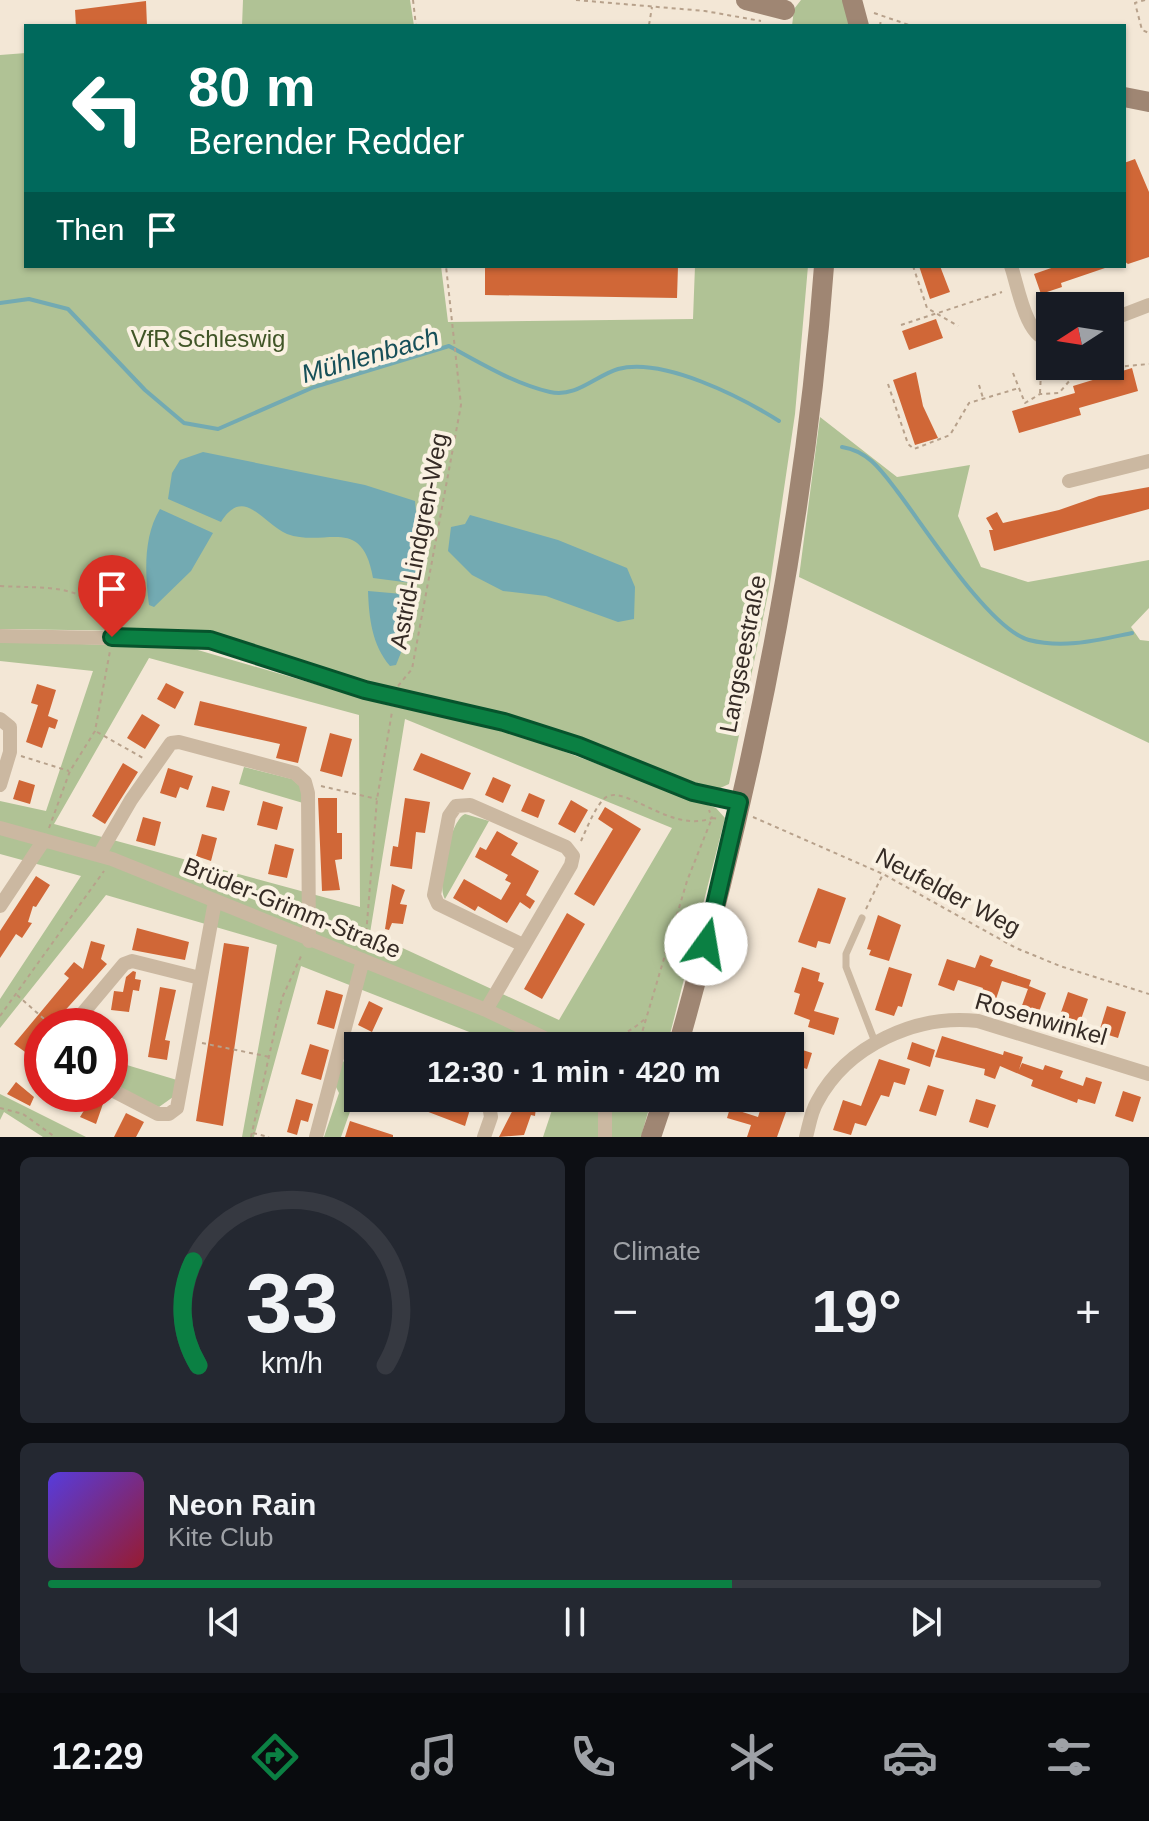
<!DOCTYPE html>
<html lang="en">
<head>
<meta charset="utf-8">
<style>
	:root { --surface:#171b24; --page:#242831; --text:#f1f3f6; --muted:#9ea1a6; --line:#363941; --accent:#0b8043 }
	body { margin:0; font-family:Helvetica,sans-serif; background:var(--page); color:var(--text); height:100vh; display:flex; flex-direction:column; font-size:30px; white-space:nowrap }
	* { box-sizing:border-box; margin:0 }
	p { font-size:26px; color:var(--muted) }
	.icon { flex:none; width:44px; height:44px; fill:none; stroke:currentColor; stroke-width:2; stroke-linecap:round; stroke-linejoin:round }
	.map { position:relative; height:1137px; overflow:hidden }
	.panel { display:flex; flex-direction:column; gap:20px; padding:20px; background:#0d0f14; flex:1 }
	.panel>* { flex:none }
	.top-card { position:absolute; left:24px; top:24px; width:1102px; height:244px; border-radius:0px; box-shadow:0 2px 6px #0004; background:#00695c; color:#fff; overflow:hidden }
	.needle { width:52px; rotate:258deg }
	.controls { position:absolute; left:1036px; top:292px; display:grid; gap:16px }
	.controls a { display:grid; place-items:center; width:88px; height:88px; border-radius:0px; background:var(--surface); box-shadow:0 2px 6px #0004; font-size:40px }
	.speed { position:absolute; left:24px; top:1008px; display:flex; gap:16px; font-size:40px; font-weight:700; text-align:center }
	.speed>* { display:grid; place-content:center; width:104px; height:104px; border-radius:50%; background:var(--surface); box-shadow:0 2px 6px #0004; line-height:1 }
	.speed .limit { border:12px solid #d22; background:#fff; color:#111 }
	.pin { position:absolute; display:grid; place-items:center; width:68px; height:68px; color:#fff; margin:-82px -34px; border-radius:50% 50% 50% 0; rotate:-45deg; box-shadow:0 0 8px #0007 }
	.pin .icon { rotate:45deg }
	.me { position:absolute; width:88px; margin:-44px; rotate:13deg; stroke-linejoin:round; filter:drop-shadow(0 0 6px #0008) }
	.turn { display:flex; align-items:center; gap:28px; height:168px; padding:0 32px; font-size:36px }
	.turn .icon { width:104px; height:104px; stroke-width:2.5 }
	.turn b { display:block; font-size:56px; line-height:68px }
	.then { display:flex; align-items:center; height:76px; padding:0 32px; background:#0003; gap:16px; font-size:30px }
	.big { font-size:60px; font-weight:800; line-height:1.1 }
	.panel .card { flex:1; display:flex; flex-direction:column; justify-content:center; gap:12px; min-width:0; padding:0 28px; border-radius:12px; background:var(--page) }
	.panel .dial { align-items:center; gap:0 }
	.dial svg { height:208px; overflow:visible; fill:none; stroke:var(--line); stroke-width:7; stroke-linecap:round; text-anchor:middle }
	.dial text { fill:var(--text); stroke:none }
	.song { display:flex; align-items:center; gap:24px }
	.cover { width:96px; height:96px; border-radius:12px; background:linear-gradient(135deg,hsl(250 70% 55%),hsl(350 70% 35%)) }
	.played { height:8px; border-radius:4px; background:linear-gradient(90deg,var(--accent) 65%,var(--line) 65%) }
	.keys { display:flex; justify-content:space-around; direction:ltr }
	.heat { display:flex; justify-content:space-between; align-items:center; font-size:44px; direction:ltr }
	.panel .tiles { flex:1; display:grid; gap:20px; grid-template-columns:1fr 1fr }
	.card:last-child { grid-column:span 2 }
	.trip { position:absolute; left:344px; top:1032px; width:460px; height:80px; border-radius:0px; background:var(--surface); box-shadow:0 2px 6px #0004; font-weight:800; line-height:80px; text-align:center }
	.menu { display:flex; height:128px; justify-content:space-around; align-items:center; background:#090b0e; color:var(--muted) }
	.menu .icon { width:56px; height:56px }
	.menu .active { color:var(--accent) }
	.menu b { font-size:36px; color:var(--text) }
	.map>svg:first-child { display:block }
	.green { fill:#b0c295; fill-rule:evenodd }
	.water { fill:#73aab2 }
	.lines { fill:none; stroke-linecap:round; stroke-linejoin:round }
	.stream { stroke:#73aab2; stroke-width:4 }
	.building { fill:#d06737 }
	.path { stroke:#b7a18b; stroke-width:2; stroke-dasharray:4 4; stroke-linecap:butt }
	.lane { stroke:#cbb8a1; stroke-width:7 }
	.street { stroke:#cbb8a1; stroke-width:14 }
	.secondary { stroke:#9f8673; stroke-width:20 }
	.route-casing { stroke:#07532c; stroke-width:20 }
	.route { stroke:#0b8043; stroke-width:14 }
	.labels { text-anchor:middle; stroke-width:8; stroke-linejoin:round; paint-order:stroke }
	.park-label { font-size:24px; fill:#405527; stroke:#faf1e2 }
	.street-label { font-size:24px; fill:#352b25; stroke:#faf1e2 }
	.water-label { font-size:26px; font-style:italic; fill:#175059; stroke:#faf1e2 }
</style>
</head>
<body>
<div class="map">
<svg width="1149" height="1137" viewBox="0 0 1149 1137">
	<rect width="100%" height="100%" fill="#f3e7d6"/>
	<!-- green -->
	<path class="green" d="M243,0H410L414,26H242Z
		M801,0H843L853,26H792L794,9Z
		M26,53V266H441L448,322L693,319L695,266H808L795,414L770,584L729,784L716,790L515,717L387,688L302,665L207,632L0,629V55Z
		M820,417L897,477L970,465L958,516L981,567L1028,582L1149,560V608L1131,627L1140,640L1149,641V743L799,577Z
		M0,641L191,648L387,705L503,729L716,808L725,818L667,1046H505L301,966L254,1137H242L277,945L106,895L0,1028V999L81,876L0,854V801L46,811L93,671L0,661ZM149,658L359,715L360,907L54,824ZM405,719L672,828L559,1020L370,933Z
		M244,767L292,779L301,787L303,803L239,784Z
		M465,814L489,821L445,899C436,886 450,820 465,814Z
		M358,1056V1089L341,1137H324L339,1093L335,1085L342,1062Z
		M110,1060L177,1080L173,1097L159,1107L117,1089L116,1082L110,1079Z
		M0,1094L86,1137H43L4,1112L0,1120Z
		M556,1098H652L641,1137H543Z"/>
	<!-- water -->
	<path class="water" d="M203,452L365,485L415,501L416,512L430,515L419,584L373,578C362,514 326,548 287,534C263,524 244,485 221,522L168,499L172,473L180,460Z
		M160,509L213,533L191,571L154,607L149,605C145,574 143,537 160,509Z
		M470,515L558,540L627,568L635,587L634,619L618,622L546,596L503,591L472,575L448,551L451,527L465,524Z
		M368,591L414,595L412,625L396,665L390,666C372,645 369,618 368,591Z"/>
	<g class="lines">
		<!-- stream -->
		<path class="stream" d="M0,303L29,299L68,309L145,390L184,423L218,429L314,387L449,346C480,363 515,384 550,392C576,398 595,376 618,369C663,357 741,397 779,421
			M842,447C868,451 881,470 897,491C924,526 989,629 1029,640C1064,649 1098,640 1132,633"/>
	</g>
	<!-- building -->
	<path class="building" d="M146,1L147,26H76L75,10Z
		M1135,159L1149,192V257L1128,264L1124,261V163Z
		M485,266H678L677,298L485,295Z
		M919,266H940L950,292L930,299Z
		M1057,266H1104L1105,268L1061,283L1062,287L1041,294L1034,274Z
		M936,319L943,338L909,350L902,331Z
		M1132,368L1138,391L1079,408L1081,415L1019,433L1012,411L1075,393L1073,386Z
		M916,372L923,406L938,438L915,445L893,380Z
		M1149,487V509L994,551L989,530H993L986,518L997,512L1003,523L1059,510L1099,496Z
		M166,683L184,692L175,709L157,699Z
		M37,684L56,690L48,716L58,720L55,729L49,727L42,748L26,742L38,705L31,703Z
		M200,701L307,727L298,763L276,758L280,744L194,725Z
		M142,714L160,725L145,749L127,738Z
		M330,733L352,739L342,777L320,771Z
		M421,753L471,773L463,790L413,770Z
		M123,763L138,772L105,824L92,816Z
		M168,768L193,776L188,790L180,787L176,798L160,793Z
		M493,777L511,785L503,803L485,795Z
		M19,780L35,785L30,804L13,799Z
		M212,786L230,791L224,811L206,807Z
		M529,793L545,800L538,818L521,811Z
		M318,798H337V833H342V859L335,860L340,890L322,891Z
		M405,798L430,802L425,833L416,832L412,869L390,866L393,846L398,847Z
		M571,800L588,810L575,833L558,824Z
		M263,801L283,807L277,830L257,825Z
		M605,807L641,829L594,906L574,894L613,829L598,819Z
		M143,817L161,822L155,846L136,841Z
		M497,831L518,843L511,855L539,871L526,895L535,901L530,909L520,902L507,923L478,906L475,911L453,898L464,879L501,900L511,883L505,880L508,875L475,857L480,847L486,850Z
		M202,834L217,838L211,861L196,856Z
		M275,844L294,849L287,878L268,874Z
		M36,876L50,885L36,907L33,906L28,922L32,923L22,938L16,934L0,958V931Z
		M392,884L405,890L400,904L407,905L403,924L392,923L389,930L385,929Z
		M818,888L846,898L830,944L818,941L816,948L798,942Z
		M567,913L585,924L542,999L524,989Z
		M878,915L901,925L889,961L869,955L871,950L867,949Z
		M137,928L189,942L185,960L132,950Z
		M91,941L105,945L101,959L107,964L51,1026H42V1036L28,1054L14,1044L69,978L64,974L74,962L83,969Z
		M224,943L249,947L223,1126L196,1121Z
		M980,955L993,960L990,966L1031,980L1028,989L1002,981L994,1005L979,1000L983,988L958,980L954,991L938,985L947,959L975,968Z
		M802,967L820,973L818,981L824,983L814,1011L839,1018L834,1035L808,1027L810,1020L794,1014L800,994L794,992Z
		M889,967L912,974L902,1007L898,1006L894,1016L875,1010Z
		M133,971L136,972L135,979L141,980L139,991L133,990L129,1012L111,1010L114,991L123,992L126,977Z
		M1029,986L1046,993L1037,1017L1020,1011Z
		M160,987L176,990L165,1040L170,1041L167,1060L148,1057Z
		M326,990L343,995L334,1029L317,1024Z
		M1068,992L1088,999L1079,1025L1059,1018Z
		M369,1001L383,1008L372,1032L358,1025Z
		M1107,1006L1126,1012L1118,1038L1099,1032Z
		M942,1036L1003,1055L1004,1051L1023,1057L1019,1070L1022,1063L1043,1070L1045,1065L1063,1071L1060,1078L1083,1086L1086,1077L1102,1082L1095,1104L1078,1099L1077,1103L1031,1086L1033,1080L1000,1066L995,1079L984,1075L985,1069L935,1057Z
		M912,1042L935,1050L930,1067L907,1059Z
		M310,1044L329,1050L321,1080L301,1074Z
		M790,1046L812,1053L807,1069L790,1064Z
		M879,1059L910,1069L905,1085L894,1082L889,1097L881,1095L866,1126L855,1123L851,1135L833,1130L843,1100L861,1106Z
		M16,1082L34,1097L30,1106L7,1094Z
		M928,1085L944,1090L936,1116L919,1111Z
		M1123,1091L1141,1097L1133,1122L1115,1116Z
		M94,1094L105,1098L96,1124L80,1117Z
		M421,1098H446L471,1106L465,1126L418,1108Z
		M519,1098H537L535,1116L531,1115L524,1135L499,1137Z
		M764,1098H791L777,1137H747L751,1125L727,1118L730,1108L758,1117Z
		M296,1099L313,1104L308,1122L301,1120L297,1135L287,1132Z
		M976,1099L996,1105L988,1128L969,1122Z
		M126,1113L144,1122L136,1137H114Z
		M350,1121L393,1135V1137H345Z"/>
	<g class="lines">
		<!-- path -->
		<path class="path" d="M413,0L416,26
			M576,0L705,11L761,21
			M1145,0L1135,3L1142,30L1149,33
			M874,13L912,26
			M649,25L652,7
			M880,26L881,19
			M913,266L927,308L958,326
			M901,325L1002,292
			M1110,356L1114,368
			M1083,366L1087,377
			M1013,373L1025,403L1040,394L1059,393L1071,379L1087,378L1104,368L1149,364
			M888,384L908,444L914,449L950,435L969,403L1019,388
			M979,385L983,398
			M1040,393L1042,352
			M0,586C46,589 85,581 112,625
			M398,686L412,669L461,405L446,266
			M97,732L143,758
			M21,756L69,771
			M321,786L377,799
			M753,817L883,874L1016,948L1060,966L1149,994
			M49,828L70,771L95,731L110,651
			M581,841C587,828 593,812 602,801C620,777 668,835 712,818L709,810
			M866,909L882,876
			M365,948L377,799L392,712
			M17,995L52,1026
			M0,1016L104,871
			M202,1043L270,1057
			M574,1044C606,1042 623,1039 647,1017
			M638,1046L687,881L712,818L720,819
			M0,1108L23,1114L55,1137
			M620,1110L623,1098
			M253,1133L269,1137
			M251,1137L282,998L302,954"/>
		<!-- lane -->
		<path class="lane" d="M862,918L846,954V967L875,1042"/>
		<!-- street -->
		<path class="street" d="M1011,266C1018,286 1026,339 1050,340
			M1110,320L1149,305
			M1069,481L1149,461
			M0,636L210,640L304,673L396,699L504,722L579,746L693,792L739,802
			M0,719L10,727V752L0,785
			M0,828L112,859L486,1010L561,1046
			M99,855L131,800L171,743L179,742L295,773L305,782L308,793L309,941
			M0,906L44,840
			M486,1010L571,865L573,856L566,847L470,805L456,806L449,816L434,895L438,904L523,945
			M72,1026L124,964L132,961L200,978
			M342,1041L358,1048
			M110,1089L158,1114H169L177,1108L215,901
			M480,1098L489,1105L491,1117L484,1137
			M316,1137L363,960
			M605,1137V1098
			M806,1137C809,1126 811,1112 817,1102C847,1045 917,1014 978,1021L1149,1074"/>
		<!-- secondary -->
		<path class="secondary" d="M746,0L785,10
			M852,0L859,26
			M1124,97L1149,102
			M678,1046C750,792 805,529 824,266
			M651,1137L664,1098"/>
	</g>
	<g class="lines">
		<defs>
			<path id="route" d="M112,637L210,640L365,690L504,722L579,746L693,792L739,802L706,944"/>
		</defs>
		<!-- route casing -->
		<use href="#route" class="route-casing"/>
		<!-- route -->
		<use href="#route" class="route"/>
	</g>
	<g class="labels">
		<!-- park labels -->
		<g class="park-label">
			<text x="208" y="347">VfR Schleswig</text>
		</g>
		<!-- street labels -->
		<g class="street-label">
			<text transform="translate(419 541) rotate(-79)" y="8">Astrid-Lindgren-Weg</text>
			<text transform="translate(743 654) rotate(-79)" y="8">Langseestraße</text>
			<text transform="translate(948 892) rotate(28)" y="8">Neufelder Weg</text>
			<text transform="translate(292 908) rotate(22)" y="8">Brüder-Grimm-Straße</text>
			<text transform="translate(1041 1019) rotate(16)" y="8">Rosenwinkel</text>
		</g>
		<!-- water labels -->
		<g class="water-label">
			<text transform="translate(370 355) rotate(-16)" y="9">Mühlenbach</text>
		</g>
	</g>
</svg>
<div class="controls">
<a><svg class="needle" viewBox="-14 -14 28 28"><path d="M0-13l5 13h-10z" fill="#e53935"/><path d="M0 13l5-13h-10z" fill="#9ea1a6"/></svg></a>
</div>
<div class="speed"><div class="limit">40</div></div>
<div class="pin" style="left:112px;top:637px;background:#d93025"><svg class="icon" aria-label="arrive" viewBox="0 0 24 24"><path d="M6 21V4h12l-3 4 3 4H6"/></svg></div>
<svg class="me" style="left:706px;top:944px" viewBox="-20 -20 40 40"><circle r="19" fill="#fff"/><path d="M0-13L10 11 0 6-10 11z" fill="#0b8043"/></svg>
<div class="trip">12:30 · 1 min · 420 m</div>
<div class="top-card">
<div class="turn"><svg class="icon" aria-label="left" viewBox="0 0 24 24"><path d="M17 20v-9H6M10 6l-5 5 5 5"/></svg><div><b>80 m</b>Berender Redder</div></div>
<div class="then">Then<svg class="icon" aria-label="arrive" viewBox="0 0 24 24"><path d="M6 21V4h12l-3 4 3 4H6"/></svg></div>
</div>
</div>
<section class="panel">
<div class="tiles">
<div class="card dial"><svg viewBox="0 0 100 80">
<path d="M14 69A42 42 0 1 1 86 69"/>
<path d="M14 69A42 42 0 0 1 12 29" stroke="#0b8043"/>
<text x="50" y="56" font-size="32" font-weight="700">33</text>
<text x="50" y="72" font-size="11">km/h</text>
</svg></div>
<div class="card"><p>Climate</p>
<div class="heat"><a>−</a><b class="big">19°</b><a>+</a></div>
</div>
<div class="card">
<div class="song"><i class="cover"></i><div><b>Neon Rain</b><p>Kite Club</p></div></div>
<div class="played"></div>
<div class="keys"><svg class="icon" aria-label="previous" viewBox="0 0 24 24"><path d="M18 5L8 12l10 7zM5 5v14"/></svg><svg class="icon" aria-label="pause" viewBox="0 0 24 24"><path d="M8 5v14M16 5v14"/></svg><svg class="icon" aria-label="next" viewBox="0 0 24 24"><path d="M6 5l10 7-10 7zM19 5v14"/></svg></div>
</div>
</div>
</section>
<nav class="menu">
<b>12:29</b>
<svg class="icon active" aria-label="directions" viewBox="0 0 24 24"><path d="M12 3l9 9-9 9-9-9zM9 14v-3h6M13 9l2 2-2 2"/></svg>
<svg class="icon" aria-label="music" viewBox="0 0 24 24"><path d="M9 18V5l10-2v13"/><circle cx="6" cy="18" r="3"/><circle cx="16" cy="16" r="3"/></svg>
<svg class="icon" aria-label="phone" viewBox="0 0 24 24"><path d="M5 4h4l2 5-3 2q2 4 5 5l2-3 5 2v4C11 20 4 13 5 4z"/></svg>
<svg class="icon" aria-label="climate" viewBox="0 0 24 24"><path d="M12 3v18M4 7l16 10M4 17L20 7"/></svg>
<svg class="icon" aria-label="car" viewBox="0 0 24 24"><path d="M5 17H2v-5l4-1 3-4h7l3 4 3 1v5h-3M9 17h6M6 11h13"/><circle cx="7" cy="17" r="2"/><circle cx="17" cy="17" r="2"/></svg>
<svg class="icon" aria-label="filters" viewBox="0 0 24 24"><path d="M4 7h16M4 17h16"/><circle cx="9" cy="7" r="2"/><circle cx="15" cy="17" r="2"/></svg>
</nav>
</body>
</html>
